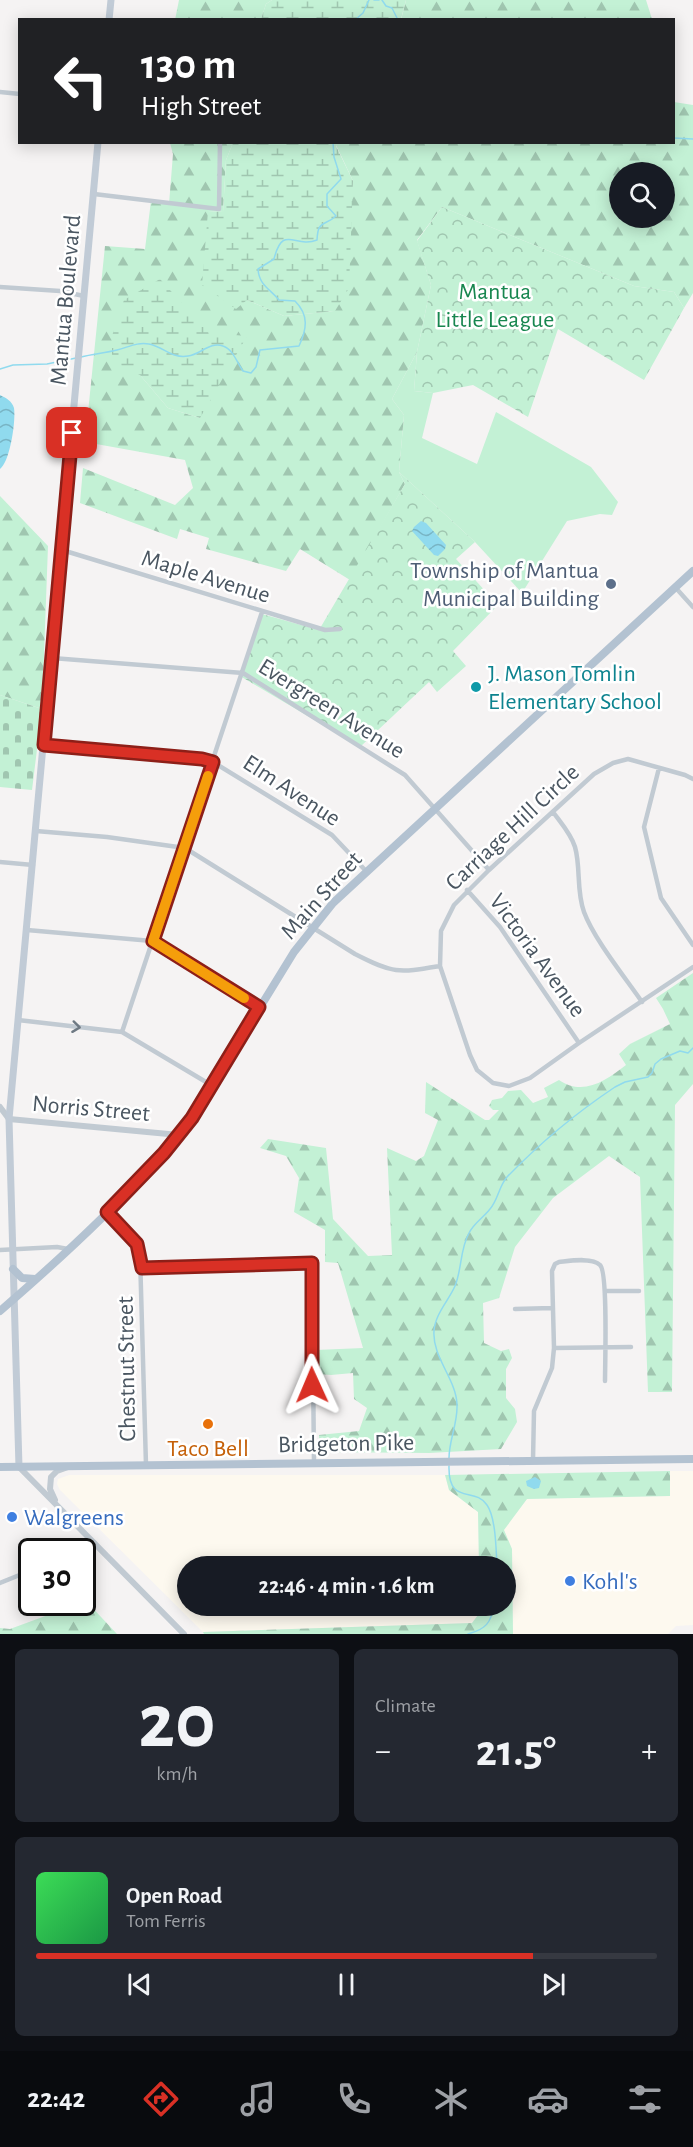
<!DOCTYPE html>
<html lang="en">
<head>
<meta charset="utf-8">
<style>
	:root { --surface:#171b24; --page:#242831; --text:#f1f3f6; --muted:#9ea1a6; --line:#363941; --accent:#d93025 }
	body { margin:0; font-family:"Alegreya Sans",sans-serif; background:var(--page); color:var(--text); height:100vh; display:flex; flex-direction:column; font-size:22px; white-space:nowrap }
	* { box-sizing:border-box; margin:0 }
	p { font-size:20px; color:var(--muted) }
	.icon { flex:none; width:33px; height:33px; fill:none; stroke:currentColor; stroke-width:2; stroke-linecap:round; stroke-linejoin:round }
	.map { position:relative; height:1634px; overflow:hidden }
	.side { display:flex; flex-direction:column; gap:15px; padding:15px; background:#0d0f14; flex:1 }
	.side>* { flex:none }
	.top-card { position:absolute; left:18px; top:18px; width:657px; height:126px; border-radius:0px; box-shadow:0 3px 15px #0003; background:#202124; color:#fff; overflow:hidden }
	.controls { position:absolute; left:609px; top:162px; display:grid; gap:12px }
	.controls a { display:grid; place-items:center; width:66px; height:66px; border-radius:50%; background:var(--surface); box-shadow:0 3px 15px #0003; font-size:30px }
	.speed { position:absolute; left:18px; top:1538px; display:flex; gap:12px; font-size:30px; font-weight:700; text-align:center }
	.speed>* { display:grid; place-content:center; width:78px; height:78px; border-radius:50%; background:var(--surface); box-shadow:0 3px 15px #0003; line-height:1 }
	.speed .limit { border:3px solid #111; border-radius:9px; background:#fff; color:#111 }
	.pin { position:absolute; display:grid; place-items:center; width:51px; height:51px; color:#fff; margin:-26px; border-radius:12px; box-shadow:0 3px 9px #0006 }
	.me { position:absolute; width:66px; margin:-33px; rotate:359deg; stroke-linejoin:round; filter:drop-shadow(0 0 4px #0008) }
	.turn { display:flex; align-items:center; gap:21px; height:126px; padding:0 24px; font-size:27px }
	.turn .icon { width:78px; height:78px; stroke-width:2.5 }
	.turn b { display:block; font-size:42px; line-height:51px }
	.big { font-size:45px; font-weight:600; line-height:1.1 }
	.side .tile { flex:1; display:flex; flex-direction:column; justify-content:center; gap:9px; min-width:0; padding:0 21px; border-radius:9px; background:var(--page) }
	.side .dial { align-items:center; gap:0 }
	.dial b { font-size:78px; line-height:1 }
	.song { display:flex; align-items:center; gap:18px }
	.cover { width:72px; height:72px; border-radius:9px; background:linear-gradient(135deg,hsl(130 70% 55%),hsl(140 70% 35%)) }
	.played { height:6px; border-radius:3px; background:linear-gradient(90deg,var(--accent) 80%,var(--line) 80%) }
	.keys { display:flex; justify-content:space-around; direction:ltr }
	.heat { display:flex; justify-content:space-between; align-items:center; font-size:33px; direction:ltr }
	.side .tiles { flex:1; display:grid; gap:15px; grid-template-columns:1fr 1fr }
	.tile:last-child { grid-column:span 2 }
	.trip { position:absolute; left:177px; top:1556px; width:339px; height:60px; border-radius:30px; background:var(--surface); box-shadow:0 3px 15px #0003; font-weight:600; line-height:60px; text-align:center }
	.dock { display:flex; height:96px; justify-content:space-around; align-items:center; background:#090b0e; color:var(--muted) }
	.dock .icon { width:42px; height:42px }
	.dock .selected { color:var(--accent) }
	.dock b { font-size:27px; color:var(--text) }
	.map>svg:first-child { display:block }
	.commercial { fill:#fdf9ef }
	.grass { fill:#c3f1d5 }
	.forest { fill:url(#forest-firs); fill-rule:evenodd }
	.wetland { fill:url(#wetland-marsh) }
	.cemetery { fill:url(#cemetery-stones) }
	.park { fill:url(#park-crowns) }
	.water { fill:url(#water-waves) }
	.lines { fill:none; stroke-linecap:round; stroke-linejoin:round }
	.stream { stroke:#90daee; stroke-width:1.5 }
	.minor { stroke:#c1cad2; stroke-width:4.5 }
	.tertiary { stroke:#c1cad2; stroke-width:6 }
	.secondary { stroke:#c1cbd6; stroke-width:7 }
	.primary { stroke:#b3c2d1; stroke-width:8 }
	.oneway { stroke:#6e7983 }
	.route-casing { stroke:#8d1f18; stroke-width:15 }
	.route { stroke:#d93025; stroke-width:10 }
	.slow { stroke:#f59e0b; stroke-width:10 }
	.service-dot { fill:#5c6f8a; stroke:#fff; stroke-width:2 }
	.culture-dot { fill:#0f9aa8; stroke:#fff; stroke-width:2 }
	.food-dot { fill:#e8710a; stroke:#fff; stroke-width:2 }
	.shop-dot { fill:#3f7fe0; stroke:#fff; stroke-width:2 }
	.labels { text-anchor:middle; stroke-width:5; stroke-linejoin:round; paint-order:stroke }
	.park-label { font-size:24px; fill:#17864f; stroke:#fff }
	.street-label { font-size:24px; fill:#4a5661; stroke:#fff }
	.service-label { font-size:24px; fill:#4e5e75; stroke:#fff; text-anchor:end }
	.culture-label { font-size:24px; fill:#0d838f; stroke:#fff; text-anchor:start }
	.food-label { font-size:24px; fill:#c56008; stroke:#fff }
	.shop-label { font-size:24px; fill:#366cbe; stroke:#fff; text-anchor:start }
</style>
</head>
<body>
<div class="map">
<svg width="693" height="1634" viewBox="0 0 693 1634">
	<defs>
		<pattern id="forest-firs" width="22" height="20" patternUnits="userSpaceOnUse" patternTransform="scale(1.5)"><rect width="22" height="20" fill="#c3f1d5"/><path d="M5 1l3.5 6h-7zM16 11l3.5 6h-7z" fill="#a0c6b0"/></pattern>
		<pattern id="wetland-marsh" width="20" height="14" patternUnits="userSpaceOnUse" patternTransform="scale(1.5)"><rect width="20" height="14" fill="#c3f1d5"/><path d="M1 5h8M5 5V1M11 12h8M15 12V8" fill="none" stroke="#a0c6b0"/></pattern>
		<pattern id="cemetery-stones" width="16" height="16" patternUnits="userSpaceOnUse" patternTransform="scale(1.5)"><rect width="16" height="16" fill="#c3f1d5"/><path d="M2 7V4a2 2 0 0 1 4 0v3zM10 15v-3a2 2 0 0 1 4 0v3z" fill="#a0c6b0"/></pattern>
		<pattern id="park-crowns" width="20" height="18" patternUnits="userSpaceOnUse" patternTransform="scale(1.5)"><rect width="20" height="18" fill="#c3f1d5"/><path d="M2 6a3 3 0 1 1 6 0M12 15a3 3 0 1 1 6 0" fill="none" stroke="#a0c6b0"/></pattern>
		<pattern id="water-waves" width="16" height="10" patternUnits="userSpaceOnUse" patternTransform="scale(1.5)"><rect width="16" height="10" fill="#90daee"/><path d="M0 5q4-4 8 0t8 0" fill="none" stroke="#78b4c4"/></pattern>
	</defs>
	<rect width="100%" height="100%" fill="#f5f3f3"/>
	<!-- commercial -->
	<path class="commercial" d="M670,1471H693V1625L676,1626L668,1634H513L512,1549L504,1530L527,1499L670,1496Z
		M69,1475H445L449,1490L478,1512L479,1566H188V1605H481V1611L472,1623L203,1632L60,1490L57,1484L58,1479Z"/>
	<!-- grass -->
	<path class="grass" d="M417,352L414,391L433,393L422,438L477,464L496,412L591,467L618,502L612,515L600,514L567,521L522,593L475,542L399,472L404,415L392,399Z"/>
	<!-- forest -->
	<path class="forest" d="M179,0H272L266,4L261,19L175,20Z
		M406,0H646L652,19L401,20Z
		M674,102L693,105V293L684,308L674,292L634,286L442,207L417,240L431,285L417,352L392,399L404,415L399,472L405,484L350,580L300,549L286,571L206,549L209,538L180,529L177,539L80,503L83,468L175,505L193,488L185,460L85,442L105,246L145,249L151,201L169,204L173,154L170,143H233L226,160L223,212L208,211L247,300L284,316L334,311L353,181L336,145L337,143L674,142ZM620,172H664V218H620ZM140,375L200,418L168,408Z
		M0,496L48,546L42,709L0,695Z
		M693,973V1084L675,1105L672,1392H648L640,1177L609,1156L553,1198L515,1247L499,1298L483,1303L484,1343L501,1351L509,1349L512,1358L506,1369V1398L515,1409L517,1422L501,1449L429,1453L319,1452V1435L359,1431L367,1408L354,1399L353,1373L331,1375L318,1374L316,1350L363,1348L338,1263L325,1262V1230L294,1212L299,1178L286,1156L260,1148L268,1139L326,1148L333,1219L368,1256L392,1255L387,1148L416,1161L424,1156L438,1120L425,1113L426,1082L485,1120H489L499,1110H493L489,1106L492,1100L502,1098L508,1091L521,1090L533,1103L548,1097L544,1088L559,1080C584,1097 606,1080 626,1065L619,1054L630,1044L670,1024L663,1009L656,998Z
		M670,1471V1496L527,1499L504,1530L512,1549L513,1634H204L203,1632L472,1623L481,1611V1605H506V1566H479L478,1512L449,1490L445,1475Z
		M86,1601L117,1634H0V1628L10,1629Z"/>
	<!-- wetland -->
	<path class="wetland" d="M272,0H406L401,19H261L266,4Z
		M233,143H337L336,146L353,181L349,288L335,311L284,316L247,300L236,309L202,285L208,211L223,212L226,160Z
		M160,279L209,333L247,336L200,418L168,408L140,375L112,361V336L124,300Z"/>
	<!-- cemetery -->
	<path class="cemetery" d="M0,695L42,709L32,790L0,787Z"/>
	<!-- park -->
	<path class="park" d="M442,207L634,286L674,292L684,308L644,380L558,329L528,417L473,385L433,393L414,391L417,352L431,285L417,241Z
		M399,472L475,542L456,559L498,605L453,651L466,666L437,692L429,682L360,747L240,676L262,614L319,630L405,484Z"/>
	<!-- water -->
	<path class="water" d="M0,395C6,398 12,401 14,408C16,421 10,462 0,469Z
		M421,521L426,523L446,545L445,549L438,556L434,555L412,531L414,527Z
		M535,1477L541,1481L539,1488L534,1489L527,1486L526,1481Z"/>
	<g class="lines">
		<!-- stream -->
		<path class="stream" d="M374,0H379
			M382,0L386,6L392,8L398,20
			M355,20L363,13L369,0
			M674,138L693,139
			M81,357C93,354 105,353 117,350C129,347 137,342 149,344C164,347 172,359 188,356C200,355 210,341 223,346C233,349 237,363 243,371L251,373L256,367L260,350L299,346C307,329 309,315 295,301L279,300C270,289 259,285 258,269L274,259C283,223 295,249 317,240C318,219 324,227 336,216L327,206V194L341,179L334,157L333,142
			M0,369L13,365L47,364L76,358
			M449,1458C449,1440 458,1423 457,1404C456,1379 432,1357 434,1331C435,1314 449,1300 455,1286C462,1269 460,1249 469,1233C474,1223 483,1218 490,1209C498,1200 499,1186 507,1177C539,1144 576,1113 615,1087L625,1082L648,1077L652,1073L655,1064L661,1059L680,1051L688,1053L693,1048
			M449,1466C448,1506 475,1486 487,1505C496,1518 496,1550 497,1566
			M468,1634C486,1629 491,1623 494,1605"/>
		<!-- minor -->
		<path class="minor" d="M0,92L20,94
			M94,194L219,209L220,142
			M0,287L60,291L84,296
			M62,550L325,630L340,629
			M675,587L693,607
			M52,658L243,673L405,775L489,870
			M44,745L203,759L213,762L332,835L366,871
			M659,768L644,827L661,898L693,945
			M693,779L685,775L628,759L613,763L594,774L489,870L454,905L441,931L440,966L470,1055L477,1070L493,1083L509,1086L530,1078L579,1043L693,967
			M553,812C561,823 571,834 575,847C581,868 576,890 584,912C594,939 624,976 642,1002
			M36,831L107,837L185,848L355,954C394,974 398,973 440,966
			M0,862L33,865
			M467,890L500,927L579,1043
			M27,930L152,941L259,1007
			M18,1020L122,1032L211,1085
			M122,1032L262,612
			M107,1212C119,1225 136,1237 140,1255L146,1465
			M0,1250L57,1247L68,1249
			M142,1268L312,1263L314,1463
			M605,1291H639
			M515,1309L552,1308
			M554,1348L631,1347
			M533,1460L534,1411L552,1368L554,1348L552,1271L555,1264L559,1262C569,1261 592,1257 600,1265C608,1272 605,1365 605,1381
			M75,1551L95,1543
			M0,1583L32,1570"/>
		<!-- tertiary -->
		<path class="tertiary" d="M0,1107L9,1119L179,1135
			M19,1467L184,1634
			M55,1500L50,1489L51,1477L57,1471L68,1467"/>
		<!-- secondary -->
		<path class="secondary" d="M109,20L111,0
			M19,1467L9,1119L98,142"/>
		<!-- primary -->
		<path class="primary" d="M13,1269L22,1278L35,1279
			M0,1311C67,1253 139,1187 192,1118L294,952L333,903L693,571
			M0,1467L693,1459"/>
	</g>
	<!-- one-way arrows -->
	<defs><path id="oneway-chevron" d="M-2-3.5L2.5 0L-2 3.5" fill="none" stroke-width="1.6" stroke-linecap="round" stroke-linejoin="round" transform="scale(1.5)"/></defs>
	<use class="oneway" href="#oneway-chevron" transform="translate(76 1027) rotate(7)"/>
	<g class="lines">
		<defs>
			<path id="route" d="M72,433L44,745L202,759L213,762L153,941L259,1007L192,1118L164,1153L107,1212L137,1244L142,1268L312,1263V1385"/>
		</defs>
		<!-- route casing -->
		<use href="#route" class="route-casing"/>
		<!-- route -->
		<use href="#route" class="route"/>
		<!-- slow -->
		<path class="slow" d="M208,776L153,941L244,998"/>
	</g>
	<!-- markers -->
	<circle class="service-dot" cx="611" cy="584" r="6"/>
	<circle class="culture-dot" cx="476" cy="687" r="6"/>
	<circle class="food-dot" cx="208" cy="1424" r="6"/>
	<g class="shop-dot">
		<circle cx="12" cy="1517" r="6"/>
		<circle cx="570" cy="1581" r="6"/>
	</g>
	<g class="labels">
		<!-- park labels -->
		<g class="park-label">
			<text x="495" y="299">Mantua<tspan x="495" dy="28">Little League</tspan></text>
		</g>
		<!-- street labels -->
		<g class="street-label">
			<text transform="translate(65 300) rotate(-85)" y="8">Mantua Boulevard</text>
			<text transform="translate(206 576) rotate(17)" y="8">Maple Avenue</text>
			<text transform="translate(332 708) rotate(32)" y="8">Evergreen Avenue</text>
			<text transform="translate(292 790) rotate(33)" y="8">Elm Avenue</text>
			<text transform="translate(512 827) rotate(-43)" y="8">Carriage Hill Circle</text>
			<text transform="translate(321 895) rotate(-48)" y="8">Main Street</text>
			<text transform="translate(538 955) rotate(54)" y="8">Victoria Avenue</text>
			<text transform="translate(91 1108) rotate(5)" y="8">Norris Street</text>
			<text transform="translate(126 1369) rotate(-91)" y="8">Chestnut Street</text>
			<text transform="translate(346 1443) rotate(-1)" y="8">Bridgeton Pike</text>
		</g>
		<!-- service labels -->
		<g class="service-label">
			<text x="599" y="578">Township of Mantua<tspan x="599" dy="28">Municipal Building</tspan></text>
		</g>
		<!-- culture labels -->
		<g class="culture-label">
			<text x="488" y="681">J. Mason Tomlin<tspan x="488" dy="28">Elementary School</tspan></text>
		</g>
		<!-- food labels -->
		<g class="food-label">
			<text x="208" y="1456">Taco Bell</text>
		</g>
		<!-- shop labels -->
		<g class="shop-label">
			<text x="24" y="1525">Walgreens</text>
			<text x="582" y="1589">Kohl's</text>
		</g>
	</g>
</svg>
<div class="controls">
<a><svg class="icon" aria-label="search" viewBox="0 0 24 24"><circle cx="10" cy="10" r="6"/><path d="M15 15l6 6"/></svg></a>
</div>
<div class="speed"><div class="limit">30</div></div>
<div class="pin" style="left:72px;top:433px;background:#d93025"><svg class="icon" aria-label="arrive" viewBox="0 0 24 24"><path d="M6 21V4h12l-3 4 3 4H6"/></svg></div>
<svg class="me" style="left:312px;top:1385px" viewBox="-20 -20 40 40"><path d="M0-17L14 15 0 8-14 15z" fill="#d93025" stroke="#fff" stroke-width="4"/></svg>
<div class="trip">22:46 · 4 min · 1.6 km</div>
<div class="top-card">
<div class="turn"><svg class="icon" aria-label="left" viewBox="0 0 24 24"><path d="M17 20v-9H6M10 6l-5 5 5 5"/></svg><div><b>130 m</b>High Street</div></div>
</div>
</div>
<section class="side">
<div class="tiles">
<div class="tile dial"><b>20</b><p>km/h</p></div>
<div class="tile"><p>Climate</p>
<div class="heat"><a>−</a><b class="big">21.5°</b><a>+</a></div>
</div>
<div class="tile">
<div class="song"><i class="cover"></i><div><b>Open Road</b><p>Tom Ferris</p></div></div>
<div class="played"></div>
<div class="keys"><svg class="icon" aria-label="previous" viewBox="0 0 24 24"><path d="M18 5L8 12l10 7zM5 5v14"/></svg><svg class="icon" aria-label="pause" viewBox="0 0 24 24"><path d="M8 5v14M16 5v14"/></svg><svg class="icon" aria-label="next" viewBox="0 0 24 24"><path d="M6 5l10 7-10 7zM19 5v14"/></svg></div>
</div>
</div>
</section>
<nav class="dock">
<b>22:42</b>
<svg class="icon selected" aria-label="directions" viewBox="0 0 24 24"><path d="M12 3l9 9-9 9-9-9zM9 14v-3h6M13 9l2 2-2 2"/></svg>
<svg class="icon" aria-label="music" viewBox="0 0 24 24"><path d="M9 18V5l10-2v13"/><circle cx="6" cy="18" r="3"/><circle cx="16" cy="16" r="3"/></svg>
<svg class="icon" aria-label="phone" viewBox="0 0 24 24"><path d="M5 4h4l2 5-3 2q2 4 5 5l2-3 5 2v4C11 20 4 13 5 4z"/></svg>
<svg class="icon" aria-label="climate" viewBox="0 0 24 24"><path d="M12 3v18M4 7l16 10M4 17L20 7"/></svg>
<svg class="icon" aria-label="car" viewBox="0 0 24 24"><path d="M5 17H2v-5l4-1 3-4h7l3 4 3 1v5h-3M9 17h6M6 11h13"/><circle cx="7" cy="17" r="2"/><circle cx="17" cy="17" r="2"/></svg>
<svg class="icon" aria-label="filters" viewBox="0 0 24 24"><path d="M4 7h16M4 17h16"/><circle cx="9" cy="7" r="2"/><circle cx="15" cy="17" r="2"/></svg>
</nav>
</body>
</html>
